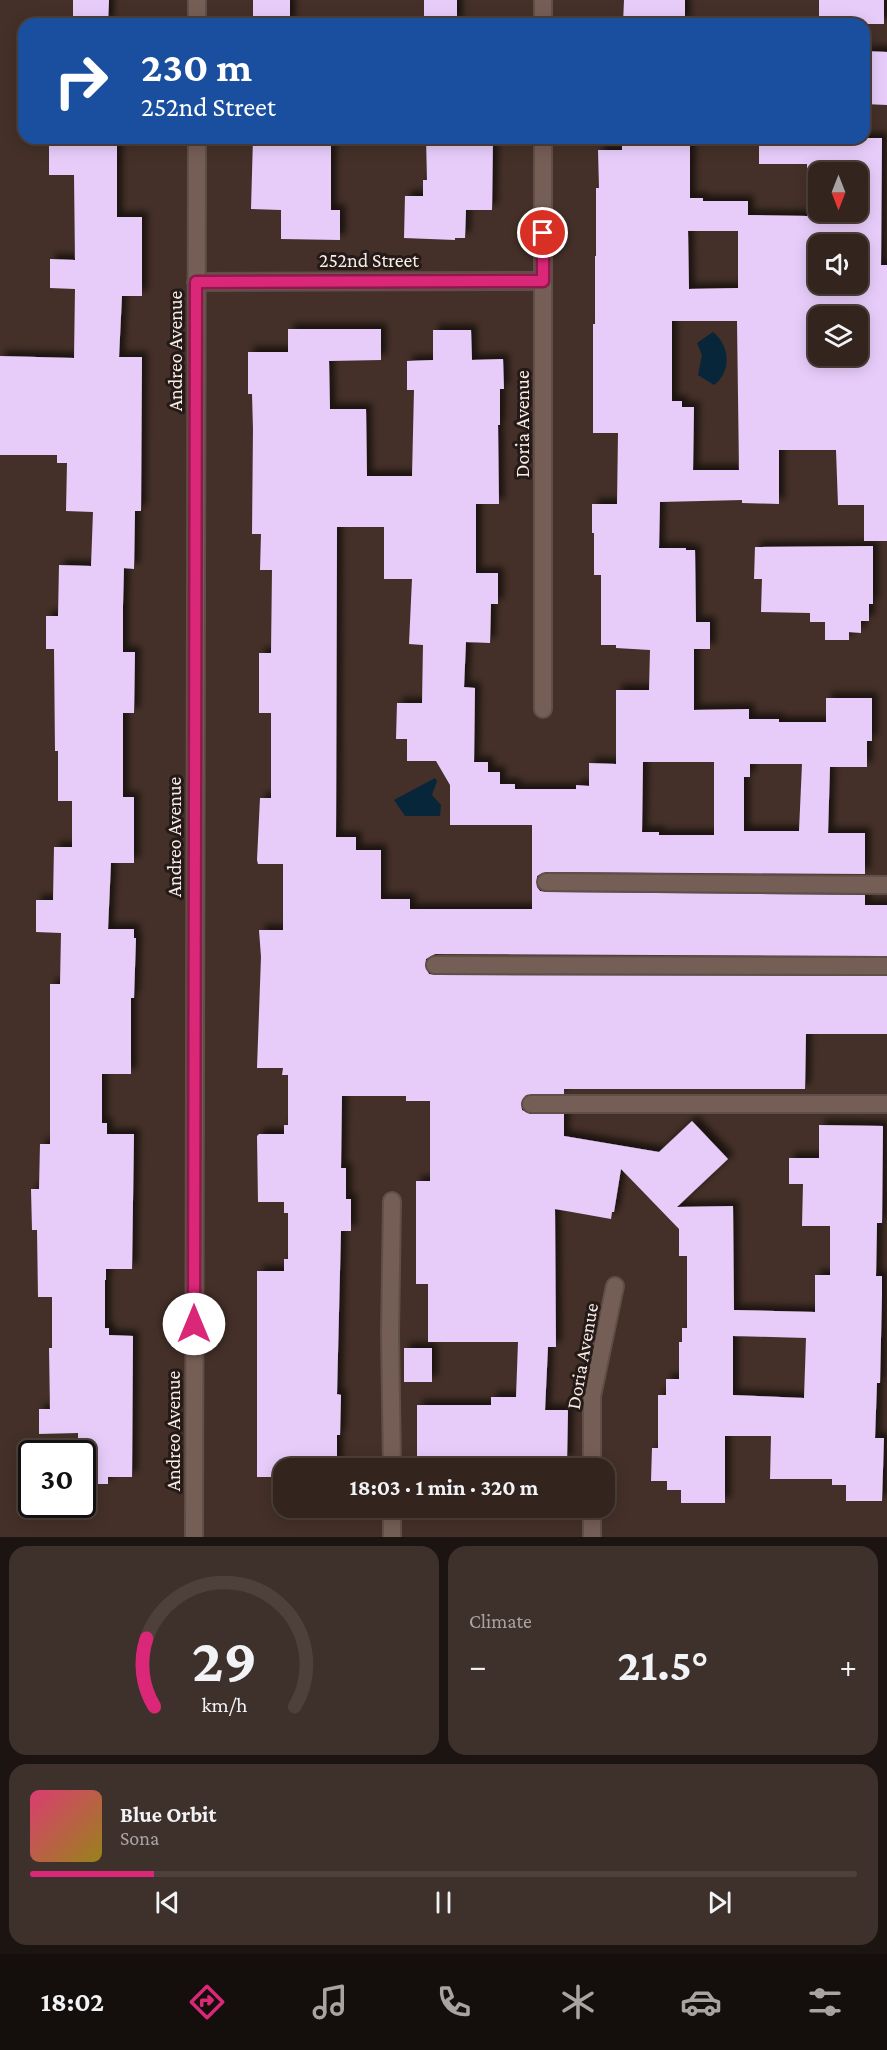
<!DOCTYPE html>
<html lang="en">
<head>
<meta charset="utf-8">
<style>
	:root { --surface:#33241e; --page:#3e302b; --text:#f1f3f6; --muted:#a9a4a4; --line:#4e413c; --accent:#db2777 }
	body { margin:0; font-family:"Crimson Pro",serif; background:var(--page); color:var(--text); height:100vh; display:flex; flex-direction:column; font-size:22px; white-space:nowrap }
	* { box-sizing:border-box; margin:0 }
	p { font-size:20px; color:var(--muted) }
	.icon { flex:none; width:33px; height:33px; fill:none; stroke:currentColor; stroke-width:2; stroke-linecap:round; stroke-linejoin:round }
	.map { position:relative; height:1537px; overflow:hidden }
	.panel { display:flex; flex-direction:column; gap:9px; padding:9px; background:#1c1410; flex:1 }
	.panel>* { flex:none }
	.guide { position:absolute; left:18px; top:18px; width:852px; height:126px; border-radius:18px; box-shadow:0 3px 15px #0003,0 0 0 2px var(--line); background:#1a4fa0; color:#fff; overflow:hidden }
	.needle { width:39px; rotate:180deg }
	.controls { position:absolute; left:808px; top:162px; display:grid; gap:12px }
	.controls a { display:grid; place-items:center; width:60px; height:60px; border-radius:12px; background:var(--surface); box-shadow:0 3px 15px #0003,0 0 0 2px var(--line); font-size:30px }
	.speed { position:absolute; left:18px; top:1440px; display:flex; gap:12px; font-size:30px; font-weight:700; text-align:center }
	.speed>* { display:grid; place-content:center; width:78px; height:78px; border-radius:50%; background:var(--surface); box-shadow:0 3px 15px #0003,0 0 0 2px var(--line); line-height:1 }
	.speed .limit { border:3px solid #111; border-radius:9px; background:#fff; color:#111 }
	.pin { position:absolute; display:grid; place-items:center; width:51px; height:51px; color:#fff; margin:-26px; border:3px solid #fff; border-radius:50%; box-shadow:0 2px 6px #0007 }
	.me { position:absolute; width:66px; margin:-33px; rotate:0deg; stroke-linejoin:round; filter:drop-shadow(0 0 4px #0008) }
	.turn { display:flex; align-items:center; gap:21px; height:126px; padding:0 24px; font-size:27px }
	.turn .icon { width:78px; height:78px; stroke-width:2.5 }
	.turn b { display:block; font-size:42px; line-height:51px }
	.big { font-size:45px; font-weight:700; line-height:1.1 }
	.panel .tile { flex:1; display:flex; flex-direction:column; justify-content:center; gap:9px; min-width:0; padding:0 21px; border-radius:18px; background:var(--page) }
	.panel .dial { align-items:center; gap:0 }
	.dial svg { height:156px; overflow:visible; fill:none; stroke:var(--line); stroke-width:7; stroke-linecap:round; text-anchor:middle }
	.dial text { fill:var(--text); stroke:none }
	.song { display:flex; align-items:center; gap:18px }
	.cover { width:72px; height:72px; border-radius:9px; background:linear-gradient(135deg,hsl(340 70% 55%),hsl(50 70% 35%)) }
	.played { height:6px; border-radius:3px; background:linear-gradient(90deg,var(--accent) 15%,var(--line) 15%) }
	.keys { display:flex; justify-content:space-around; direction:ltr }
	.heat { display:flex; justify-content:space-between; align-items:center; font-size:33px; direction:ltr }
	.panel .tiles { flex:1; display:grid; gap:9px; grid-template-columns:1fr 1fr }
	.tile:last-child { grid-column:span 2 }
	.trip { position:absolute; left:273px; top:1458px; width:342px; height:60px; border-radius:18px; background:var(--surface); box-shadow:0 3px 15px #0003,0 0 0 2px var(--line); font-weight:700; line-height:60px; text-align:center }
	.tab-bar { display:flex; height:96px; justify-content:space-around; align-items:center; background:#140e0c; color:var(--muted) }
	.tab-bar .icon { width:42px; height:42px }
	.tab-bar .active { color:var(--accent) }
	.tab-bar b { font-size:27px; color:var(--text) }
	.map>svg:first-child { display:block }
	.water { fill:#072639 }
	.building { fill:#e7ccfa; fill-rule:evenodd; filter:url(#shadow) }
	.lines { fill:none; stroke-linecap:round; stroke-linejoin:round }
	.service-casing { stroke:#604f48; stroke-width:20 }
	.minor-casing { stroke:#604f48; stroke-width:20 }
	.service { stroke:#755e56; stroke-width:16 }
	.minor { stroke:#755e56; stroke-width:16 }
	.route-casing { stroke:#8e194d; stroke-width:15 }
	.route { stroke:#db2777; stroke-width:10 }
	.labels { text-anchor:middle; stroke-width:6; stroke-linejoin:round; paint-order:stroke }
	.street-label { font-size:20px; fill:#f9ebe6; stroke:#241a17 }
</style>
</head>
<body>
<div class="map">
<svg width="887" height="1537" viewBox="0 0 887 1537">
	<defs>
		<filter id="shadow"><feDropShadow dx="5.5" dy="-5.5" stdDeviation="3" flood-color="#0009"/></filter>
	</defs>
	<rect width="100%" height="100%" fill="#443028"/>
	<!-- water -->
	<path class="water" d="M713,332C730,345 732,372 714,385L698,375L702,355L697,343Z
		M435,778L437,781L432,795L441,805L440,816H405L394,800Z"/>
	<!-- building -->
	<path class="building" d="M73,0H109L108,24H73Z
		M253,0H290V24H253Z
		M424,0H457V24H424Z
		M624,0H685V24H623Z
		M819,0H884V24H819Z
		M864,51L887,52V105L864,104Z
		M49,138H117V217H142V296H122L119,357H142L141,511H135L134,569L124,568L123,605V652H135L134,713H123V797H134V863H111L108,929H134V938H136L134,998H131V1074H102V1123H107V1134H134L132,1269H106V1280H105V1328H109V1335L133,1336L132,1477H108V1484H82V1454H78V1433L39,1434V1409H50L49,1348H52V1297H38L37,1230H32L31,1189H39L40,1144H50V984H60L61,933L36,932V900H53L54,847H72V801H58V751H55L54,649H46V616H58L59,565L91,566L93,512L66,511L67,463H57V455H0V356L74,358L75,289L50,288V259L75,260L74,175H49Z
		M253,138H331V210H340V240L281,239V210L251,209Z
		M426,138H493L492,210H466L465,238H455V240L404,238L405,196H423V180H427Z
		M625,138H680V146H690V198H703V201H748V215L807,216V164H759V138H882L881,265H887V541H864V505H838L836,450H779V504L742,503V500L660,502L659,548H686V550H695L696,622H710V649H694V710L749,709V719H779V722H826V698H872V741H867V767H830L828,833H865V874L546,872L537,876V887L540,891L546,892L865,895V905H887V956L435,954L426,959L425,966L429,974L435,975L887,976V1034H806L805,1089H564V1094L526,1095L521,1103L522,1110L530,1114H564V1136L659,1152L692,1121L728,1159L677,1207L733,1206L734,1310L815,1312V1275H830V1226H802L803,1184H789V1158H819V1125L883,1126L882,1223H877L876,1276H882V1294L880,1383H877L875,1438H884L882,1501H846V1485H832V1479H770L771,1436H725V1503H681V1490H667V1481H651L652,1448H658V1395H666V1379H679V1342H682V1328H687V1256H679V1229L621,1169L614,1212H612L611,1219L555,1209L556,1347H548L545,1410H568L567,1461H554V1468H417V1405H491V1397H516L518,1342H428V1284H416V1181H430V1101H406V1096H342L341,1168H346V1199H351V1231H341L337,1394L341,1395L340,1435H337V1468H284V1508H337V1513L283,1512L281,1477H257V1271H284V1259H288V1213H284V1202H258L257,1136L259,1134H284V1125H288V1075H282L283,1068H257L261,957L259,930H283V864H258L257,860L260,798H271V713H259V653H271L272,570H260L261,534H252L253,429L252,394H248V352H288V329H381V360L329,361L330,409H366L367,476H412L414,390H407V361L433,360V330H471L472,360L503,359L504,389H500V425H498L499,504H476V573H498V604H491L490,643L466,642L464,687L475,688L474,762H488V772H500V784H515V789H576V785L589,786V763L616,764V690H649L650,650L616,648V645H601V575H594V533H592V504H617L618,433H593V324H595V256H596V188H599L598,150H622V146H625ZM819,172H858V212H819ZM688,231H738V288L689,289ZM819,244H858V284H819ZM819,316H858V356H819ZM672,321H737L739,470H693L694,407H682V401H672ZM337,527H384V579H412L409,644L423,645L422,703H397L396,739H407V761H436L450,785V825H532V909H410V899H381V850H356V837H336ZM643,762H714V835H659V832H642ZM750,764H802L799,831H744V777H750ZM733,1336L806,1338L804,1398L733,1395Z
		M873,546V604H869V621H861V633L849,632V640H825V622H810V613L761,612L762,579H754L755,547Z
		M404,1348H432V1382H404Z"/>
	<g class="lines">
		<defs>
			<path id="service" d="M546,882L887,885
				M435,965L887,966
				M531,1104H887
				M392,1468L390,1334L392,1201
				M392,1508V1537"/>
			<path id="minor" d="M197,24V0
				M543,24V0
				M543,138V709
				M196,282L543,281
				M592,1468V1396L615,1286
				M194,1537L197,138
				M592,1537V1508"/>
		</defs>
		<!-- service casing -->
		<use href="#service" class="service-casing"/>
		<!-- minor casing -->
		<use href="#minor" class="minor-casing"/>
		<!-- service -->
		<use href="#service" class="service"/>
		<!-- minor -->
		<use href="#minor" class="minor"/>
	</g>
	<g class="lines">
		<defs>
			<path id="route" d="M194,1324L196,282L543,281V233"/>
		</defs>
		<!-- route casing -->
		<use href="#route" class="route-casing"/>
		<!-- route -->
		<use href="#route" class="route"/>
	</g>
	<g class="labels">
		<!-- street labels -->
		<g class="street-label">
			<text x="369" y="267">252nd Street</text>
			<text transform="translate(175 351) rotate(-90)" y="7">Andreo Avenue</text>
			<text transform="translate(522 424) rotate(-90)" y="7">Doria Avenue</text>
			<text transform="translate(174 837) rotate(-90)" y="7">Andreo Avenue</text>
			<text transform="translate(582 1356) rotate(-80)" y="7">Doria Avenue</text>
			<text transform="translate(173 1431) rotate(-90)" y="7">Andreo Avenue</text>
		</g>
	</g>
</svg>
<div class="controls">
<a><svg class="needle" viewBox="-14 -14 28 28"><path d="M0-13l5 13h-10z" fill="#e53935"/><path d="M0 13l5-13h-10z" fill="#a9a4a4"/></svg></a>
<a><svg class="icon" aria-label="sound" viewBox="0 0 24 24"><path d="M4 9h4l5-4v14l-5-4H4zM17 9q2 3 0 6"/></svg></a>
<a><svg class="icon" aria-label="layers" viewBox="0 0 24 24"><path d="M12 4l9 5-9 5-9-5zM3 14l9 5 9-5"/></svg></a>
</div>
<div class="speed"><div class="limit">30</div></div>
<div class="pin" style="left:543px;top:233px;background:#d93025"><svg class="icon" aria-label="arrive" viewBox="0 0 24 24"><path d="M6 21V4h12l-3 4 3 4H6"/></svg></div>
<svg class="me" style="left:194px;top:1324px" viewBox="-20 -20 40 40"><circle r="19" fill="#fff"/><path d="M0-13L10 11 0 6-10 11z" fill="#db2777"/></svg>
<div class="trip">18:03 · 1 min · 320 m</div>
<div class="guide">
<div class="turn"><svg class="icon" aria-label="right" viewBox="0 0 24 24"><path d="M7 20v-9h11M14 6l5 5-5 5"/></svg><div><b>230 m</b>252nd Street</div></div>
</div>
</div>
<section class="panel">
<div class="tiles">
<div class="tile dial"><svg viewBox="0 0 100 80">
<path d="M14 69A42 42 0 1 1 86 69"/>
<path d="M14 69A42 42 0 0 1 10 34" stroke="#db2777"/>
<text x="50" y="56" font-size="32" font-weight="700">29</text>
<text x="50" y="72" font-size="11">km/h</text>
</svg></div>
<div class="tile"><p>Climate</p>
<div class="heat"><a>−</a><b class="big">21.5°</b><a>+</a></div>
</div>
<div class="tile">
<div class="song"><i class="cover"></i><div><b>Blue Orbit</b><p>Sona</p></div></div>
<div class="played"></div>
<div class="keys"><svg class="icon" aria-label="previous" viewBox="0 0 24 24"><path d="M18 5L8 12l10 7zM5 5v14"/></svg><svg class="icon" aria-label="pause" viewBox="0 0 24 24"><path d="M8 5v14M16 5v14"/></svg><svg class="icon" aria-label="next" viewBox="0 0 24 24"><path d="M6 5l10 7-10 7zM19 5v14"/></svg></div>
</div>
</div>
</section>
<nav class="tab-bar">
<b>18:02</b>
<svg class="icon active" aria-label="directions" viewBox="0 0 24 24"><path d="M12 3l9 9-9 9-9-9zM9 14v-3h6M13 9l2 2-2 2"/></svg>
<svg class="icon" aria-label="music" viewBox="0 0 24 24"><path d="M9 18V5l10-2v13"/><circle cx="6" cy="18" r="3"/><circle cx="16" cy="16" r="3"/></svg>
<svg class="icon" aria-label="phone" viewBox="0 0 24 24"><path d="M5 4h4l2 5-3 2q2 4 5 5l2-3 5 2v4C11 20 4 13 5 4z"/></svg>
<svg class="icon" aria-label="climate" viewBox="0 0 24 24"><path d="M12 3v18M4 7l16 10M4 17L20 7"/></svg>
<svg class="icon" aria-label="car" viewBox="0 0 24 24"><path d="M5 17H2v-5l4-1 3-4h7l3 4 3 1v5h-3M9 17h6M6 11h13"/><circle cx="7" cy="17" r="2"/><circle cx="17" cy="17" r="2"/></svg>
<svg class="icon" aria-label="filters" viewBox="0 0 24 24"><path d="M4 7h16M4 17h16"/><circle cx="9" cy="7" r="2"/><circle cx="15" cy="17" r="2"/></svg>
</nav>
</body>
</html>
